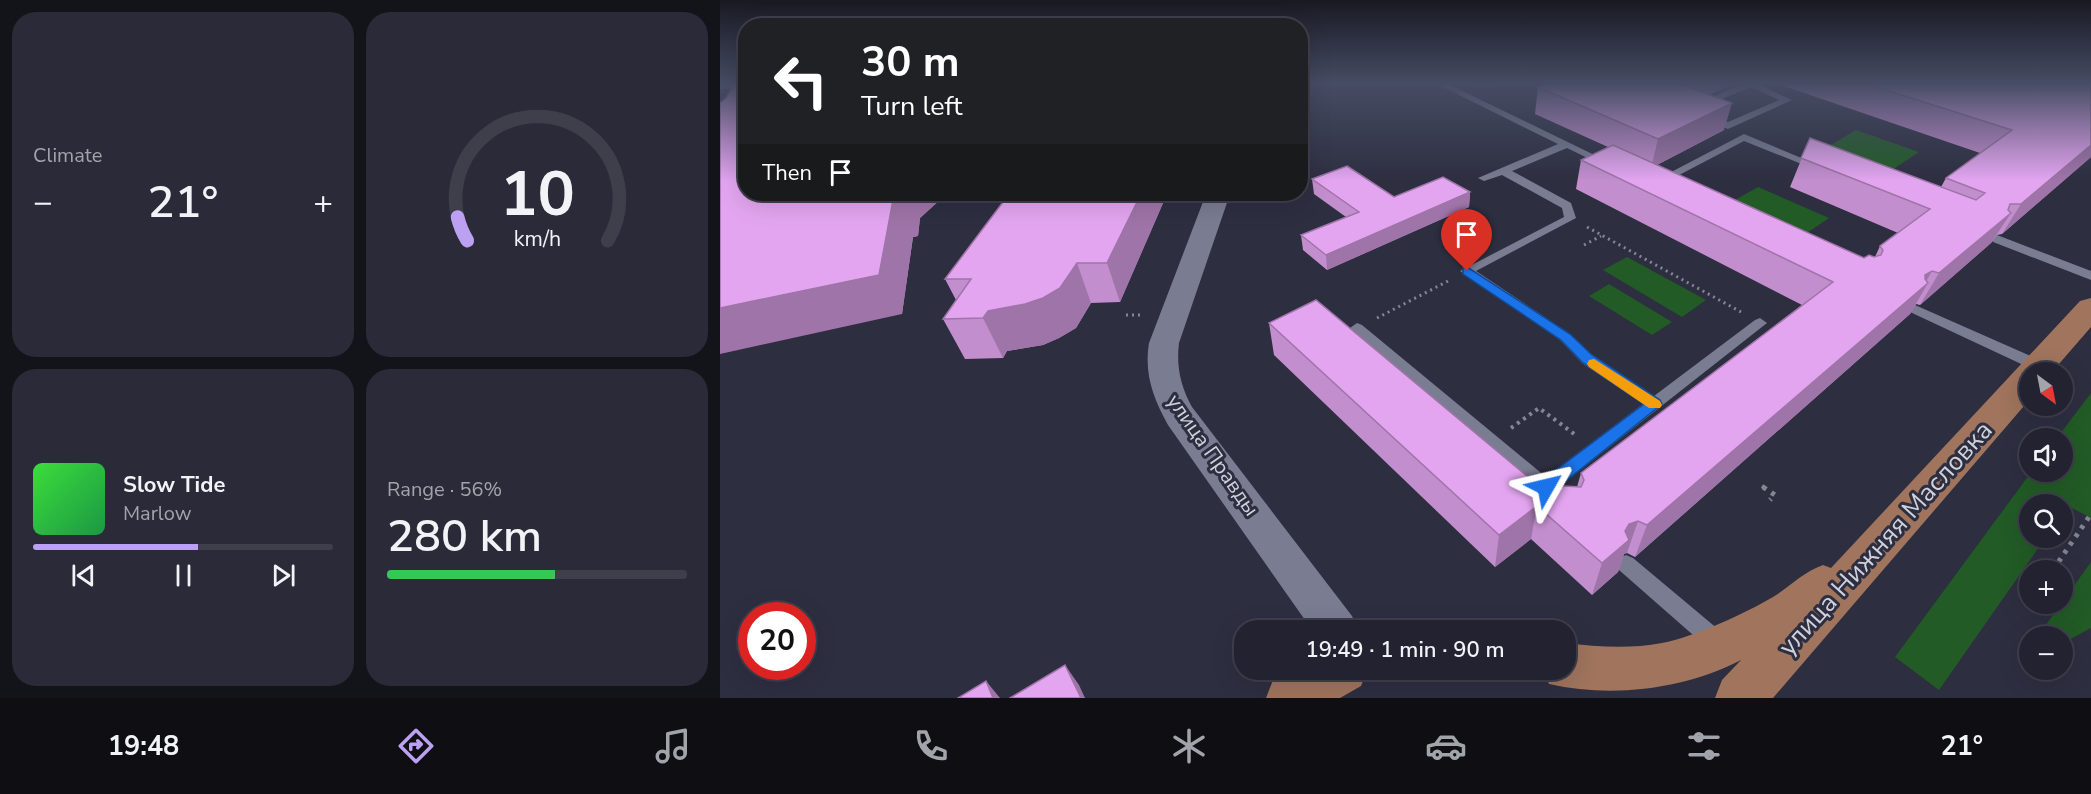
<!DOCTYPE html>
<html lang="en">
<head>
<meta charset="utf-8">
<style>
	:root { --surface:#222230; --page:#2a2a38; --text:#f1f3f6; --muted:#a2a4ab; --line:#3f3f4c; --accent:#bca0f2 }
	body { margin:0; font-family:"Nunito Sans",sans-serif; background:var(--page); color:var(--text); height:100vh; display:flex; flex-direction:column; font-size:22px; white-space:nowrap }
	* { box-sizing:border-box; margin:0 }
	p { font-size:20px; color:var(--muted) }
	.icon { flex:none; width:33px; height:33px; fill:none; stroke:currentColor; stroke-width:2; stroke-linecap:round; stroke-linejoin:round }
	.map { position:relative; flex:1; overflow:hidden }
	.panel { display:flex; flex-direction:column; gap:12px; padding:12px; background:#13131a; width:720px }
	.panel>* { flex:none }
	.banner { position:absolute; left:18px; top:18px; width:570px; height:183px; border-radius:24px; box-shadow:0 6px 24px #0002,0 0 0 2px var(--line); background:#202124; color:#fff; overflow:hidden }
	.needle { width:39px; rotate:148deg }
	.buttons { position:absolute; left:1299px; top:362px; display:grid; gap:12px }
	.buttons a { display:grid; place-items:center; width:54px; height:54px; border-radius:50%; background:var(--surface); box-shadow:0 6px 24px #0002,0 0 0 2px var(--line); font-size:30px }
	.speed { position:absolute; left:18px; top:602px; display:flex; gap:12px; font-size:30px; font-weight:700; text-align:center }
	.speed>* { display:grid; place-content:center; width:78px; height:78px; border-radius:50%; background:var(--surface); box-shadow:0 6px 24px #0002,0 0 0 2px var(--line); line-height:1 }
	.speed .limit { border:9px solid #d22; background:#fff; color:#111 }
	.pin { position:absolute; display:grid; place-items:center; width:51px; height:51px; color:#fff; margin:-62px -26px; border-radius:50% 50% 50% 0; rotate:-45deg; box-shadow:0 0 6px #0007 }
	.pin .icon { rotate:45deg }
	.me { position:absolute; width:66px; margin:-33px; rotate:53deg; stroke-linejoin:round; filter:drop-shadow(0 0 4px #0008) }
	.turn { display:flex; align-items:center; gap:21px; height:126px; padding:0 24px; font-size:27px }
	.turn .icon { width:78px; height:78px; stroke-width:2.5 }
	.turn b { display:block; font-size:42px; line-height:51px }
	.then { display:flex; align-items:center; height:57px; padding:0 24px; background:#0003; gap:12px; font-size:22px }
	.big { font-size:45px; font-weight:600; line-height:1.1 }
	.panel .widget { flex:1; display:flex; flex-direction:column; justify-content:center; gap:9px; min-width:0; padding:0 21px; border-radius:24px; background:var(--page) }
	.panel .dial { align-items:center; gap:0 }
	.dial svg { height:156px; overflow:visible; fill:none; stroke:var(--line); stroke-width:7; stroke-linecap:round; text-anchor:middle }
	.dial text { fill:var(--text); stroke:none }
	.song { display:flex; align-items:center; gap:18px }
	.cover { width:72px; height:72px; border-radius:9px; background:linear-gradient(135deg,hsl(120 70% 55%),hsl(140 70% 35%)) }
	.played { height:6px; border-radius:3px; background:linear-gradient(90deg,var(--accent) 55%,var(--line) 55%) }
	.keys { display:flex; justify-content:space-around; direction:ltr }
	.heat { display:flex; justify-content:space-between; align-items:center; font-size:33px; direction:ltr }
	.charge { height:9px; border-radius:4px; background:linear-gradient(90deg,#34c759 56%,var(--line) 0) }
	.panel .tiles { flex:1; display:grid; gap:12px; grid-template-columns:repeat(2,1fr) }
	.trip { position:absolute; left:514px; top:620px; width:342px; height:60px; border-radius:24px; background:var(--surface); box-shadow:0 6px 24px #0002,0 0 0 2px var(--line); font-weight:600; line-height:60px; text-align:center }
	.tab-bar { display:flex; height:96px; justify-content:space-around; align-items:center; background:#0e0e13; color:var(--muted) }
	.tab-bar .icon { width:42px; height:42px }
	.tab-bar .selected { color:var(--accent) }
	.tab-bar b { font-size:27px; color:var(--text) }
	main { display:flex; flex:1; min-height:0 }
	.map>svg:first-child { display:block }
	.green { fill:#225b26 }
	.lines { fill:none; stroke-linecap:round; stroke-linejoin:round }
	.path-far2 { stroke:#858694; stroke-width:3; stroke-dasharray:2 4; stroke-linecap:butt }
	.path-far1 { stroke:#858694; stroke-width:4; stroke-dasharray:3 4.5; stroke-linecap:butt }
	.path { stroke:#858694; stroke-width:5; stroke-dasharray:4 6; stroke-linecap:butt }
	.lane { fill:#7a7c92; fill-rule:evenodd }
	.street { fill:#7a7c92; fill-rule:evenodd }
	.primary { fill:#a0745d; fill-rule:evenodd }
	.wall { fill:#c38ece }
	.shaded-wall { fill:#9f74a8 }
	.building { fill:#e3a5f0; stroke:#9f74a8; stroke-width:1.5 }
	.route { fill:#1a73e8; stroke:#114b97; stroke-width:1.5 }
	.slow { fill:#f59e0b }
	.labels { text-anchor:middle; stroke-width:6; stroke-linejoin:round; paint-order:stroke }
	.street-label { font-size:21px; fill:#cfd1dc; stroke:#2d2e40 }
	.near-street-label { font-size:26px; fill:#cfd1dc; stroke:#2d2e40 }
</style>
</head>
<body>
<main>
<section class="panel">
<div class="tiles">
<div class="widget"><p>Climate</p>
<div class="heat"><a>−</a><b class="big">21°</b><a>+</a></div>
</div>
<div class="widget dial"><svg viewBox="0 0 100 80">
<path d="M14 69A42 42 0 1 1 86 69"/>
<path d="M14 69A42 42 0 0 1 9 57" stroke="#bca0f2"/>
<text x="50" y="56" font-size="32" font-weight="700">10</text>
<text x="50" y="72" font-size="11">km/h</text>
</svg></div>
<div class="widget">
<div class="song"><i class="cover"></i><div><b>Slow Tide</b><p>Marlow</p></div></div>
<div class="played"></div>
<div class="keys"><svg class="icon" aria-label="previous" viewBox="0 0 24 24"><path d="M18 5L8 12l10 7zM5 5v14"/></svg><svg class="icon" aria-label="pause" viewBox="0 0 24 24"><path d="M8 5v14M16 5v14"/></svg><svg class="icon" aria-label="next" viewBox="0 0 24 24"><path d="M6 5l10 7-10 7zM19 5v14"/></svg></div>
</div>
<div class="widget"><p>Range · 56%</p><b class="big">280 km</b><div class="charge"></div></div>
</div>
</section>
<div class="map">
<svg width="1371" height="698" viewBox="0 0 1371 698">
	<rect width="100%" height="100%" fill="#2d2e40"/>
	<!-- green -->
	<path class="green" d="M1136,130L1199,152L1172,170L1109,146Z
		M1038,187L1109,218L1087,233L1015,200Z
		M907,257L986,300L962,317L883,270Z
		M889,284L952,322L932,335L869,296Z
		M1371,393V518L1348,506L1343,514L1342,504H1310V537H1326L1219,690L1175,657L1312,471H1342V438H1337Z
		M1371,562V628L1343,643L1342,636H1318Z"/>
	<g class="lines">
		<!-- path-far2 -->
		<path class="path-far2" d="M867,227L1021,312
			M864,245L881,236
			M406,315H421
			M657,318L730,280"/>
		<!-- path-far1 -->
		<path class="path-far1" d="M791,428L819,408L857,436
			M1042,486L1045,488"/>
		<!-- path -->
		<path class="path" d="M1043,487L1055,495L1050,500
			M1333,570L1371,514"/>
		<!-- lane -->
		<path class="lane" d="M0,83H26V88L0,89Z
			M715,83H726L893,164L892,166H884L847,148L792,171L851,203L856,218L756,271L850,334L872,355L934,396L1035,320L1040,318L1047,323L832,492L826,494L820,492L630,328L637,323L642,325L826,477L923,404L862,363L840,340L740,271L844,217L842,208L782,175L764,181L758,178L838,144Z
			M742,83H787L783,86H746Z
			M1025,83H1036L1072,100L1008,129L961,110ZM1031,87L1059,100L1008,122L975,110Z
			M1024,134L1103,167L1098,170L1094,169L1024,141L942,184L938,185L932,182Z
			M1277,235L1371,271V280L1273,242L1271,239L1273,236Z
			M1195,305L1324,362L1327,366L1324,370H1314L1190,312L1188,309Z
			M906,555L913,558L1005,635L1008,642L1005,649L997,652L989,649L899,570L896,564L899,558Z"/>
		<!-- street -->
		<path class="street" d="M486,194H510L459,343C456,367 461,387 472,407L632,616L638,630H592L448,425C433,398 424,374 429,343Z"/>
		<!-- primary -->
		<path class="primary" d="M1371,298V327L1332,372H1310V399L1053,698H995L1002,680L1021,660C963,690 891,698 829,684L823,669H846V643C878,647 910,649 942,643C974,637 1026,613 1053,597C1071,586 1083,572 1103,565L1111,568L1360,301Z
			M575,669H648L641,686L620,698H546L553,680Z"/>
	</g>
	<!-- wall -->
	<path class="wall" d="M821,83H1016L989,95L1004,130L937,165L1144,258L1155,257L1160,246L1178,233L1070,187L1090,138L1221,187L1226,178L1260,153L1055,83H1371V157L1282,234L1277,235L1271,243L1200,305L1196,304L1190,314L915,557L907,553L904,554L898,572L872,595L811,539L775,567L554,355L549,323L831,496L857,487L861,473L1082,305L856,189L861,160L888,147L815,114L818,87L820,86Z
		M592,179L674,197L750,192L749,207L607,270L583,250L581,235L626,217L594,194Z
		M26,194H239L225,201L222,198L200,218L198,236L193,237L182,314Z
		M289,194H447L400,302L371,303L356,328L339,338L323,345L287,351L283,358L245,359L223,319L236,300L225,279Z"/>
	<!-- shaded-wall -->
	<path class="shaded-wall" d="M965,83H1016L960,108L963,85Z
		M1012,103L1004,130L931,168L938,139Z
		M1371,145V157L1282,234L1301,204Z
		M750,192L749,207L607,270L606,255Z
		M180,194H219L222,198L200,218L198,236L193,237L182,314L0,354V308L173,200Z
		M221,194H239L225,201Z
		M421,194H447L400,302L387,263Z
		M1291,213L1271,243L1200,305L1219,273Z
		M357,263L371,303L356,328L339,338L323,345L287,351L283,358L263,318L268,311Z
		M1212,271L1203,287L1208,283L1190,314L915,557L927,525L1205,275Z
		M817,506L811,539L775,567L779,535Z
		M918,521L907,553L904,554L898,572L872,595L882,563L909,524Z
		M345,665L359,685L365,698H361Z
		M266,681L280,698H273Z"/>
	<!-- building -->
	<path class="building" d="M829,83H965L963,85L1012,103L938,139L818,87Z
		M1144,83H1371V145L1301,204H1290L1288,210L1291,213L1219,273L1212,271L1205,275V279L1208,283L927,525L918,521L909,524L905,531L909,540L882,563L817,506L779,535L549,323L596,300L831,496L844,486L861,487L864,480L861,473L1113,282L861,160L893,145L1144,258L1149,255L1154,257L1161,255L1163,250L1160,246L1210,209L1081,158L1090,138L1256,200L1265,193L1226,178L1292,130Z
		M26,84V194H180L179,199L173,200L159,275L0,308V103L6,98L14,85Z
		M627,166L674,197L723,177L750,192L606,255L581,235L639,212L592,179Z
		M289,194H421L387,263H357L340,288L323,298L305,304L268,311L263,318L223,319L251,279H225Z
		M345,665L361,698H290Z
		M266,681L273,698H238Z"/>
	<!-- sky -->
	<linearGradient id="sky" x2="0" y2="1"><stop stop-color="#191923"/><stop offset="0.46" stop-color="#464c64"/><stop offset="1" stop-color="#464c64" stop-opacity="0"/></linearGradient>
	<rect width="1371" height="181" fill="url(#sky)"/>
	<!-- route -->
	<path class="route" d="M747,267L850,334L872,355L940,400L942,404L832,492L826,494L820,492L818,487L820,482L924,404L862,362L841,340L743,274V268Z"/>
	<!-- slow -->
	<path class="slow" d="M874,359L940,401L942,405L940,408H929L869,367L867,364L869,360Z"/>
	<g class="labels">
		<!-- street labels -->
		<g class="street-label">
			<text transform="translate(493 455) rotate(55)" y="7">улица Правды</text>
		</g>
		<!-- near-street labels -->
		<g class="near-street-label">
			<text transform="translate(1165 538) rotate(-48)" y="9">улица Нижняя Масловка</text>
		</g>
	</g>
</svg>
<div class="buttons">
<a><svg class="needle" viewBox="-14 -14 28 28"><path d="M0-13l5 13h-10z" fill="#e53935"/><path d="M0 13l5-13h-10z" fill="#a2a4ab"/></svg></a>
<a><svg class="icon" aria-label="sound" viewBox="0 0 24 24"><path d="M4 9h4l5-4v14l-5-4H4zM17 9q2 3 0 6"/></svg></a>
<a><svg class="icon" aria-label="search" viewBox="0 0 24 24"><circle cx="10" cy="10" r="6"/><path d="M15 15l6 6"/></svg></a>
<a>+</a>
<a>−</a>
</div>
<div class="speed"><div class="limit">20</div></div>
<div class="pin" style="left:747px;top:271px;background:#d93025"><svg class="icon" aria-label="arrive" viewBox="0 0 24 24"><path d="M6 21V4h12l-3 4 3 4H6"/></svg></div>
<svg class="me" style="left:826px;top:487px" viewBox="-20 -20 40 40"><path d="M0-17L14 15 0 8-14 15z" fill="#1a73e8" stroke="#fff" stroke-width="4"/></svg>
<div class="trip">19:49 · 1 min · 90 m</div>
<div class="banner">
<div class="turn"><svg class="icon" aria-label="left" viewBox="0 0 24 24"><path d="M17 20v-9H6M10 6l-5 5 5 5"/></svg><div><b>30 m</b>Turn left</div></div>
<div class="then">Then<svg class="icon" aria-label="arrive" viewBox="0 0 24 24"><path d="M6 21V4h12l-3 4 3 4H6"/></svg></div>
</div>
</div>
</main>
<nav class="tab-bar">
<b>19:48</b>
<svg class="icon selected" aria-label="directions" viewBox="0 0 24 24"><path d="M12 3l9 9-9 9-9-9zM9 14v-3h6M13 9l2 2-2 2"/></svg>
<svg class="icon" aria-label="music" viewBox="0 0 24 24"><path d="M9 18V5l10-2v13"/><circle cx="6" cy="18" r="3"/><circle cx="16" cy="16" r="3"/></svg>
<svg class="icon" aria-label="phone" viewBox="0 0 24 24"><path d="M5 4h4l2 5-3 2q2 4 5 5l2-3 5 2v4C11 20 4 13 5 4z"/></svg>
<svg class="icon" aria-label="climate" viewBox="0 0 24 24"><path d="M12 3v18M4 7l16 10M4 17L20 7"/></svg>
<svg class="icon" aria-label="car" viewBox="0 0 24 24"><path d="M5 17H2v-5l4-1 3-4h7l3 4 3 1v5h-3M9 17h6M6 11h13"/><circle cx="7" cy="17" r="2"/><circle cx="17" cy="17" r="2"/></svg>
<svg class="icon" aria-label="filters" viewBox="0 0 24 24"><path d="M4 7h16M4 17h16"/><circle cx="9" cy="7" r="2"/><circle cx="15" cy="17" r="2"/></svg>
<b>21°</b>
</nav>
</body>
</html>
